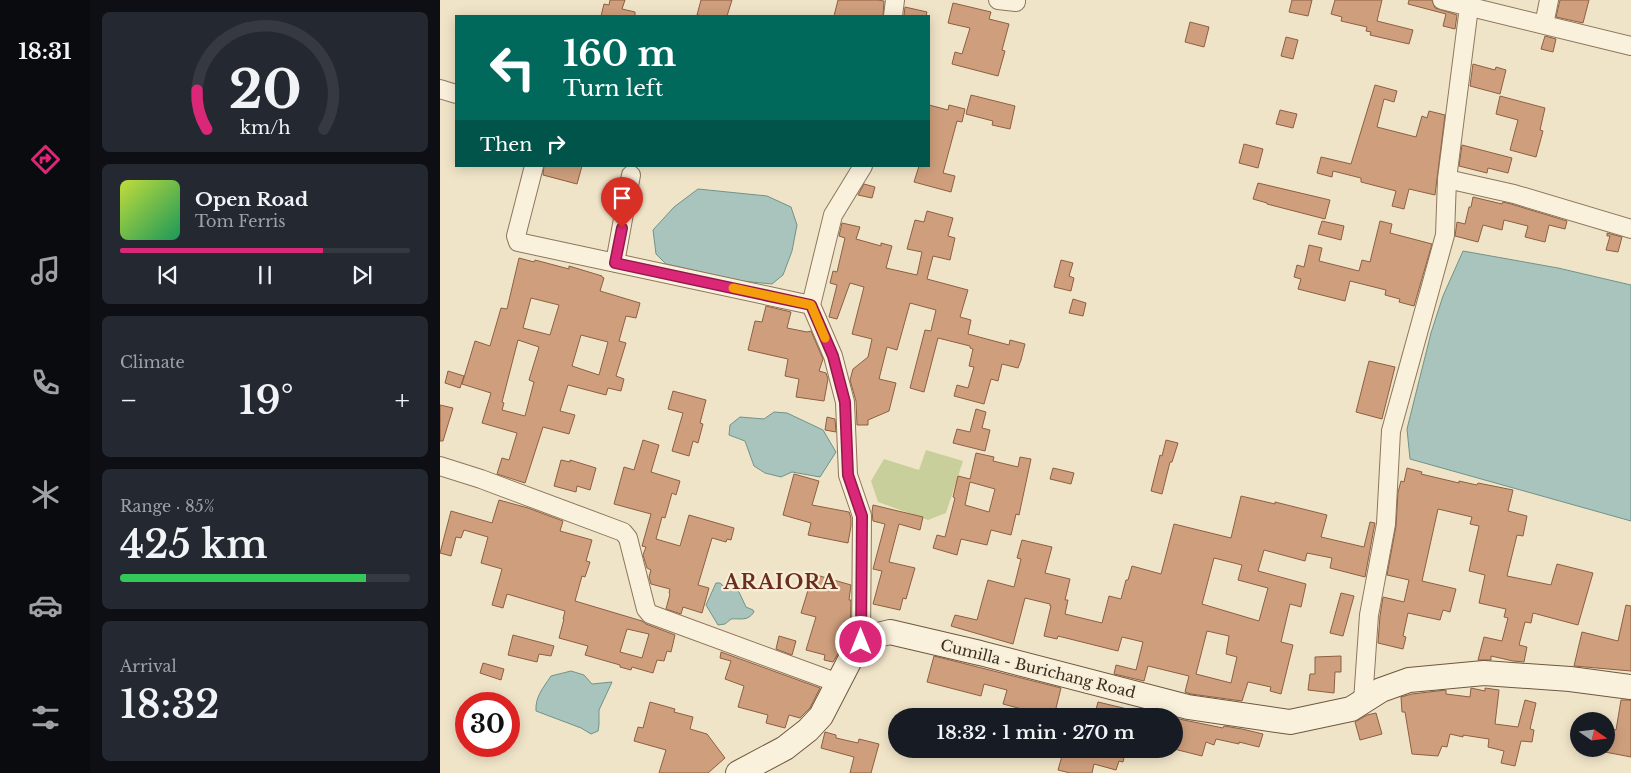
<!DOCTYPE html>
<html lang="en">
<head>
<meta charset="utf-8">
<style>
	:root { --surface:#171b24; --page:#242831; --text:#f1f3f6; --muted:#9ea1a6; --line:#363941; --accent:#db2777 }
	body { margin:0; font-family:"Libre Baskerville",serif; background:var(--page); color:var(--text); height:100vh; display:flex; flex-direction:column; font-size:19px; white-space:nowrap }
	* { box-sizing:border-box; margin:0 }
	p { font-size:16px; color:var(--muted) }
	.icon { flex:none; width:28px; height:28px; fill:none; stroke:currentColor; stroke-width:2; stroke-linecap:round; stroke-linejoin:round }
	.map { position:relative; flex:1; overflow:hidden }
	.panel { display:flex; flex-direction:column; gap:12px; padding:12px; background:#0d0f14; width:350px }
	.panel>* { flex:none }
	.guide { position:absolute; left:15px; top:15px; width:475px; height:152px; border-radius:0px; box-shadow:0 2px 12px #0003; background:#00695c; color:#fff; overflow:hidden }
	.needle { width:32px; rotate:104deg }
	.tools { position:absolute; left:1130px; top:712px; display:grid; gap:10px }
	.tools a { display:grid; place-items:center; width:45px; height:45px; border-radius:50%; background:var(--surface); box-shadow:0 2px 12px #0003; font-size:25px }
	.speed { position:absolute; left:15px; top:692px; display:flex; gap:10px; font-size:25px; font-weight:700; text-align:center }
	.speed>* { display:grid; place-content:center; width:65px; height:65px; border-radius:50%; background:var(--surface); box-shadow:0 2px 12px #0003; line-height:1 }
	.speed .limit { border:8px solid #d22; background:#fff; color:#111 }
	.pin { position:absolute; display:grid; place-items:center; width:42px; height:42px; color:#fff; margin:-51px -21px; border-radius:50% 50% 50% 0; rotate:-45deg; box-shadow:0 0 5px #0007 }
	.pin .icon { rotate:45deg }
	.me { position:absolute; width:55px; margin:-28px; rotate:0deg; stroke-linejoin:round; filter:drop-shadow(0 0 4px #0008) }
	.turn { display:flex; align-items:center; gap:18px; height:105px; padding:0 25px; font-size:22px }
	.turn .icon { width:65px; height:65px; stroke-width:2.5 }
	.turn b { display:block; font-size:35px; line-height:42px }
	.then { display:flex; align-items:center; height:48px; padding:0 25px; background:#0003; gap:10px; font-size:19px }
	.big { font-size:38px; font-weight:600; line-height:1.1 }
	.panel .widget { flex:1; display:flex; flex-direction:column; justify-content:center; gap:8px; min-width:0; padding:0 18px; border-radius:8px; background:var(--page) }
	.panel .dial { align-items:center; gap:0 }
	.dial svg { height:130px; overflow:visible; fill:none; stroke:var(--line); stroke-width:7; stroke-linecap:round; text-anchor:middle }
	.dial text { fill:var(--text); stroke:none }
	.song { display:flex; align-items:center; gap:15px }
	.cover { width:60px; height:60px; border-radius:8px; background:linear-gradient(135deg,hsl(70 70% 55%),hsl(150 70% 35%)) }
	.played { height:5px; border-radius:2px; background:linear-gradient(90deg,var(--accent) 70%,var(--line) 70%) }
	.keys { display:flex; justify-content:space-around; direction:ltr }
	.heat { display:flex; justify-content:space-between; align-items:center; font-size:28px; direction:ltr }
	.charge { height:8px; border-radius:4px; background:linear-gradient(90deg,#34c759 85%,var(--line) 0) }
	.trip { position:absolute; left:448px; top:708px; width:295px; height:50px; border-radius:25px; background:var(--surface); box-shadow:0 2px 12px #0003; font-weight:600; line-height:50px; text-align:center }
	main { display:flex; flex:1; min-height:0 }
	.menu { display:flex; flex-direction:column; width:90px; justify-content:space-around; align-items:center; background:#090b0e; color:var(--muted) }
	.menu .icon { width:35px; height:35px }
	.menu .current { color:var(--accent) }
	.menu b { font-size:22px; color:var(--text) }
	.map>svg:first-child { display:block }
	.green { fill:#c9cf9b }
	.water { fill:#a9c4bc; stroke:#6f938a }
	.building { fill:#cf9f7d; stroke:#8d5f41; fill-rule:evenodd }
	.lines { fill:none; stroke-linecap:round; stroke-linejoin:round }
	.street-casing { stroke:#8d765c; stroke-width:20 }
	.secondary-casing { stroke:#6f573f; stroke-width:26 }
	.street { stroke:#faf1dc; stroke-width:18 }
	.secondary { stroke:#faf1dc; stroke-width:24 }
	.route-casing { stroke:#8e194d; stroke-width:12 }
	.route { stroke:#db2777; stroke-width:9 }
	.slow { stroke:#f59e0b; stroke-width:9 }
	.labels { text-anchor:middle; stroke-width:4.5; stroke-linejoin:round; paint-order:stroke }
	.street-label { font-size:15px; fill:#3d2e20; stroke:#f7eed8 }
	.district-label { font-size:20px; font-weight:bold; letter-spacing:1px; fill:#6b2e1e; stroke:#f7eed8 }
</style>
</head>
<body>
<main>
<nav class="menu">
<b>18:31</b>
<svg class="icon current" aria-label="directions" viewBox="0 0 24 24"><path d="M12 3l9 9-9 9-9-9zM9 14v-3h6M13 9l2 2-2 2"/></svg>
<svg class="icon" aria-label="music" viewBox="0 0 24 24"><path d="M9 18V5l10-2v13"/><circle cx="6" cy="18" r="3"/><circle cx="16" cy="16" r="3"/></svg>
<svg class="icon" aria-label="phone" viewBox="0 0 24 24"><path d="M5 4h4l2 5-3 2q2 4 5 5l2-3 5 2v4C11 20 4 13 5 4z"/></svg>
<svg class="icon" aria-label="climate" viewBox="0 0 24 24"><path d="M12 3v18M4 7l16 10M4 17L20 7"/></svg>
<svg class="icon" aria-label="car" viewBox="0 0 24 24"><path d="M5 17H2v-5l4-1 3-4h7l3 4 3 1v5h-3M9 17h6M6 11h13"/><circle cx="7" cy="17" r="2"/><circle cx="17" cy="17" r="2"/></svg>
<svg class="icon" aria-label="filters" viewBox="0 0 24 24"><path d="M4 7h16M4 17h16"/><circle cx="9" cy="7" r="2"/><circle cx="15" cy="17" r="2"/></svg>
</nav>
<section class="panel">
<div class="widget dial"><svg viewBox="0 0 100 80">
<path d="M14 69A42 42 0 1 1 86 69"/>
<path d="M14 69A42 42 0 0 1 8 45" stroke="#db2777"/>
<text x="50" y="56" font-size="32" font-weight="700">20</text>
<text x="50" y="72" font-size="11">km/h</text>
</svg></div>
<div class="widget">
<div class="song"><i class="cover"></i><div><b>Open Road</b><p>Tom Ferris</p></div></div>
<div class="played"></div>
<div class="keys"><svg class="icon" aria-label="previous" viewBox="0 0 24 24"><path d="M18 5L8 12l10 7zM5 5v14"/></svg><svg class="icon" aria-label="pause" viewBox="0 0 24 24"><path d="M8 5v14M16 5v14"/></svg><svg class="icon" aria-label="next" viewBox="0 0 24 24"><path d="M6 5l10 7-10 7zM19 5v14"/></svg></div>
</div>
<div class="widget"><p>Climate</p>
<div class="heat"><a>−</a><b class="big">19°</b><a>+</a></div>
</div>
<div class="widget"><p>Range · 85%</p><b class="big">425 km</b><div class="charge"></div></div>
<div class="widget"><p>Arrival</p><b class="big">18:32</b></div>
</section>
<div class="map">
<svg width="1191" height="773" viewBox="0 0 1191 773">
	<rect width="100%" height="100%" fill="#f0e4c8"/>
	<!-- green -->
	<path class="green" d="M486,450L523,461L506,513L488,520L438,502L431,481L444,459L479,470Z"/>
	<!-- water -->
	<path class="water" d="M258,189L327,196L351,207L357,225L352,251L343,275L332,284L301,281L226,264L216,254L213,230L234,207Z
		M1023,251L1118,268L1191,285V521L970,459L967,429L991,333L1003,296Z
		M334,412L347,413L383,430L396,452L380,477L352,472L341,477L325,473L314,466L305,441L289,435L290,425L300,417L324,419Z
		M276,583H280L288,590L294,588L299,592L306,607L313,610L314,612C307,622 301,618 291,619L285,624L278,625L266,605Z
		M131,671L144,675L152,684L172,682L159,710V725L158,731L151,734L141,728L96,711C95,697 103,688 111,676Z"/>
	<!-- building -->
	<path class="building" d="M170,0H185L182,9L195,12V16H161L164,4L169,5Z
		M261,0H292L287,16H264L257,15Z
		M398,0H438L444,1L443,16H394Z
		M852,0H872L868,16L849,12Z
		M895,0H942L937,21L973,30L969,44L930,35L931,32L926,31L927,27L901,21L902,17L891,14Z
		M969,0H992L995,8L1017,15L1015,29L1003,26L1006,14L968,4Z
		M1120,0H1149L1143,23L1116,17Z
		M513,3L551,12L549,19L569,24L562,50L565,51L558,76L512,64L515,52L522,54L530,28L508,23Z
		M465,7L487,12L486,16H464Z
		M750,22L769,27L764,47L745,42Z
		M1105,36L1116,39L1113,52L1101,49Z
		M846,37L858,40L853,59L841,56Z
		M1033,64L1055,70L1056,67L1066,70L1060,94L1030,86Z
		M935,85L957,91L954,102L944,99L937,127L976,137L982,116L987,118L989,111L1005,115L995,195L969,189L964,209L952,206L956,191L921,182V178L893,171L892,177L877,173L881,157L911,164Z
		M531,95L575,106L570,129L552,125L553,121L526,114Z
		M1060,96L1105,108L1100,130L1103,131L1096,157L1070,150L1078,120L1056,114Z
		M489,105L508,110L509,105L525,109L522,122L517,121L503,173L515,176L511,192L474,182L479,166H489Z
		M840,110L857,114L853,128L836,124Z
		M804,144L823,149L818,168L799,163Z
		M1022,145L1072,158L1068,173L1048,168L1047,173L1019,166Z
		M104,166H142L137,184L103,175Z
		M818,183L890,200L885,219L827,204V203L813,199Z
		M424,184L435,187L432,198L418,195Z
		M1033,197L1062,204L1063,202L1071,204L1127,221L1125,229L1109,225L1105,242L1085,237L1088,226L1064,220L1062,230L1043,225L1038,242L1015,236L1017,222L1025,224L1029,207H1031Z
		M487,211L513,218L508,236L515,238L510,260L493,256L487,279L528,290L520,317L531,320L528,334L569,345L570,340L585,344L581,360L578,368L562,364L558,381L551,379L544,404L514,396L517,385L528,388L534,367L529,366L533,349L530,348V346L498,338L484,392L470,388L485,330L491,331L496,310L470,303L457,350L447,347L439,379L456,383L449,411L428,420V425H417L416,401L410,380L413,369L428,357L432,339L412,334L424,287L410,283L397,319L389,317L397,285L390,283L393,271L397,272L405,238L399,236L402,223L420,227L416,239L441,246V243L452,246L446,268L477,275L482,252L467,249L475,220L484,222Z
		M882,221L904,226L901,240L878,234Z
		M940,221L952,224L950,233L992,244L974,306L959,302L960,299L945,295L946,290L910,281L905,301L858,289L861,279L854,277L857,265L864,267L869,245L882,248L879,261L919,271L922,260L930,262Z
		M1167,233L1182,237L1178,252L1166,250L1170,236H1167Z
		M79,258L94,262L95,260L129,269V266L162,276V277L164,278L160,291L200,303L196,318L186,316L179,341L186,343L176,376L184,379L181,391L168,388L166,395L128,385L120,411L135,415L129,434L103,427L85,483L57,474L62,458L69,460L77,433L42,423L51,393L22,384L35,341L50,346L61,308L67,309ZM91,298L119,305L110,335L83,328ZM141,335L168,342L159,375L132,366ZM78,340L99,347L89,380L94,382L85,416L62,410L64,403L62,402Z
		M621,260L633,263L629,276L634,278L631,291L614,287Z
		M633,299L646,303L643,316L629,313Z
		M326,306L351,312L347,328L367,332L371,331L383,359L379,371L386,373L388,379L384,401L356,397L359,379L345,376L348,359L308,350L315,321L322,322Z
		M929,361L955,367L942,419L916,412Z
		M8,371L24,376L20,388L5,383Z
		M233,391L266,400L260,423L263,424L258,443L253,441L249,456L232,451L243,413L228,409Z
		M0,405L13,408L3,441H0Z
		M536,409L546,412L542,428L550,430L545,451L513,443L517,429L530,432Z
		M387,417L395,419L396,432L385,430Z
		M203,440L219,445L211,472L240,481L236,495L232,493L225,518L222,517L216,539L240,546L249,515L294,528L291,540L287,539L286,542L272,538L258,585L269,588L262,613L243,607L241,614L226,609L230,594L229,593L230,589L211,584L209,577L211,570L207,568L203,555L206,547L202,546L211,514L174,504L184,467L194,470Z
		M726,440L738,443L732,462H730L722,494L711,491L720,455L722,456Z
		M536,453L554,457L553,461L578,467L580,457L591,459L579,515L576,514L571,535L551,530L547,545L521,539L517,555L493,548L497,535L505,537L515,498L513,497L518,476L530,479ZM530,482L555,489L549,512L525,505Z
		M121,460L130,462V460L156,468L150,490L137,486L136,492L114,486Z
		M613,468L634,473L631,484L610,479Z
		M967,468L982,472L981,474L1019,483V481L1037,485L1038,483L1073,490L1068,511L1087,516L1083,536L1077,535L1067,576L1111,585L1117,564L1153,573L1138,625L1093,613L1091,623L1085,622L1079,645L1087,647L1084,662L1073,661L1051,656V660H1038L1044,637L1062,641L1068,618L1064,617L1066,609L1039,603L1045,575L1029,571L1039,526L1030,524L1032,517L998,509L982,581L1016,589L1010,612L1003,610L1000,620L968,613L963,636L966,637L963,649L938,643L940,616L943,597L964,602L969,580L947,575L956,526L958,492L961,481L964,482Z
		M354,474L379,481L372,505L409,512L411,518V526L408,543L368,535L371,523L343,515Z
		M801,496L835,504V502L887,515L881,537L924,547L930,522L935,523L925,577L890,568L892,558L867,553L865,561L824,550L818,571L866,584L861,607L850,604L841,642L853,645L841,694L830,691L831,687L808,682L802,701L751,694L745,692L749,676L708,666L704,681L674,674L676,665L696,670L703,642L682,637L678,651L618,636L617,639L604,636L611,606H610V604L585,598L573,644L511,626L515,615L537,620L548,580L574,587L581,559L577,558L582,540L612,547L605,573L630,579L625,600H628L625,614L662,623L669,596L681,599L686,580H688L692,566L721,574L734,524L791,538ZM774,558L802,565L798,580L828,588L819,621L762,604ZM767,631L789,636L786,654L797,657L791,683L756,674Z
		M59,500L88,508L123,521L120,531L152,540L146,561L150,562L145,577L142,576L135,601L202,621L206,624L235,635L231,652L227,651L224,661L217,660L213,673L192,667L191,670L180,667V665L145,655L148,646L119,638L124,619H123L125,611L67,594L63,608L52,605L62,569L41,563L48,537L24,530L21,538L16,537L11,556L0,553L11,511L52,523ZM187,629L209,634L202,658L180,652Z
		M433,505L483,517L480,530L459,524L449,562L475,568L466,599L463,598L460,610L433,604L442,571L433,569L445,524L433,521L432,512Z
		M373,574L411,585L409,600H411L410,634L393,662L384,660L385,655L366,650L376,617L361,613Z
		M901,593L914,596L903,636L890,633Z
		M1186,605L1191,606V671L1134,666L1142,632L1178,641Z
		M73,635L114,646L111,656L99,654L97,662L68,655Z
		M339,636L356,641L352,655L336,649Z
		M281,652L380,688L370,708L360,718L349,715L345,728L326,723L328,715L298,707L304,686L285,679L291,661L280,658Z
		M494,656L621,688L614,716H608L563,704L567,690L544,684L541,696L487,682Z
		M901,656V672H895L894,693L868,690L870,674H875V657Z
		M43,663L64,669L61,680L40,673Z
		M1031,688L1045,691V688L1059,690L1055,724L1078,727L1085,700L1096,703L1090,729L1094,730L1092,742L1081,741L1075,766L1061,763L1064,751L1048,747L1049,739L1023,735V737L1010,734L1007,747L1002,746L998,756L972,754L965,712H962L961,697L972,694L1006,690V694L1030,697Z
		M1181,700H1191V757L1165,752L1170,729L1176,730Z
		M210,702L235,709L234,712L253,717L250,729L267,734L285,758L268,773H219L226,750L194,741L198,727L203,728Z
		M658,702L700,712L699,716H667L655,713Z
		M936,713L942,734L920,740L915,722L927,715Z
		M734,718L783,728L784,726L802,729L823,734L819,747L799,742V744L776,739L774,745L766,742L762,756L734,749Z
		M385,732L396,735V738L418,743L419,739L439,744L431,773H410L414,757L381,748Z
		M626,749H686L683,762L679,761L676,770L654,764L652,773H630L618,770L622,756L625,757Z"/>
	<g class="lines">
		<defs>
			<path id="street" d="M558,0L576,2V0
				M1002,0L1191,46
				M453,16L455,0
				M1104,25L1109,0
				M0,89L16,94
				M94,166L76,236L78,242L371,305
				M1007,179L1074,194L1191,229
				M175,263L191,175
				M0,466L41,479L183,532L188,538L206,609L210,614L398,683
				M421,642L422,516L408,475L405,402L393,356L371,305L393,215L423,166
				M923,701L929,615L946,524L951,431L1005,235L1007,179L1029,7"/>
			<path id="secondary" d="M298,773L345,748L368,730L381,716L412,656L421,642L434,636L450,632L540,653L748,707L850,722L911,709L941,690L969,680L1044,673L1130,679L1191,687"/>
		</defs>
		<!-- street casing -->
		<use href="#street" class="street-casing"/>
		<!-- secondary casing -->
		<use href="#secondary" class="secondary-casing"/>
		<!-- street -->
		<use href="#street" class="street"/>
		<!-- secondary -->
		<use href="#secondary" class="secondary"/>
	</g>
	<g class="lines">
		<defs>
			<path id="route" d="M182,228L175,263L371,305L393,356L405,402L408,475L422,516L421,642"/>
		</defs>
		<!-- route casing -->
		<use href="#route" class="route-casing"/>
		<!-- route -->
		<use href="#route" class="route"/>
		<!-- slow -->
		<path class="slow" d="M293,288L371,305L385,338"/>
	</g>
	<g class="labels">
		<!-- street labels -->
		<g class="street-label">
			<text transform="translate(598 669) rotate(14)" y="5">Cumilla - Burichang Road</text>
		</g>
		<!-- district labels -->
		<g class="district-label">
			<text x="341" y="589">ARAIORA</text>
		</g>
	</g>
</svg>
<div class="tools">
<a><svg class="needle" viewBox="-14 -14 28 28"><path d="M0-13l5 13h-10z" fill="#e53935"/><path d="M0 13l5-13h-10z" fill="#9ea1a6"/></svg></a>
</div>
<div class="speed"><div class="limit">30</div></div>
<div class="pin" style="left:182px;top:228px;background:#d93025"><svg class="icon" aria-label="arrive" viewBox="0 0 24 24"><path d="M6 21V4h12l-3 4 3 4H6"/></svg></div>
<svg class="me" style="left:421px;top:642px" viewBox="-20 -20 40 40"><circle r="17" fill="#db2777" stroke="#fff" stroke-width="3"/><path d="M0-11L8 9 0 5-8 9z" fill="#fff"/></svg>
<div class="trip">18:32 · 1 min · 270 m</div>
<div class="guide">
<div class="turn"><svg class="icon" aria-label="left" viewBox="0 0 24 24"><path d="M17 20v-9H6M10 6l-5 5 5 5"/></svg><div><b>160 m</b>Turn left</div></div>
<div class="then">Then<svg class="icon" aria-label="right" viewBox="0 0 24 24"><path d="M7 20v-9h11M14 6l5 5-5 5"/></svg></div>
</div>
</div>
</main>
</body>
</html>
